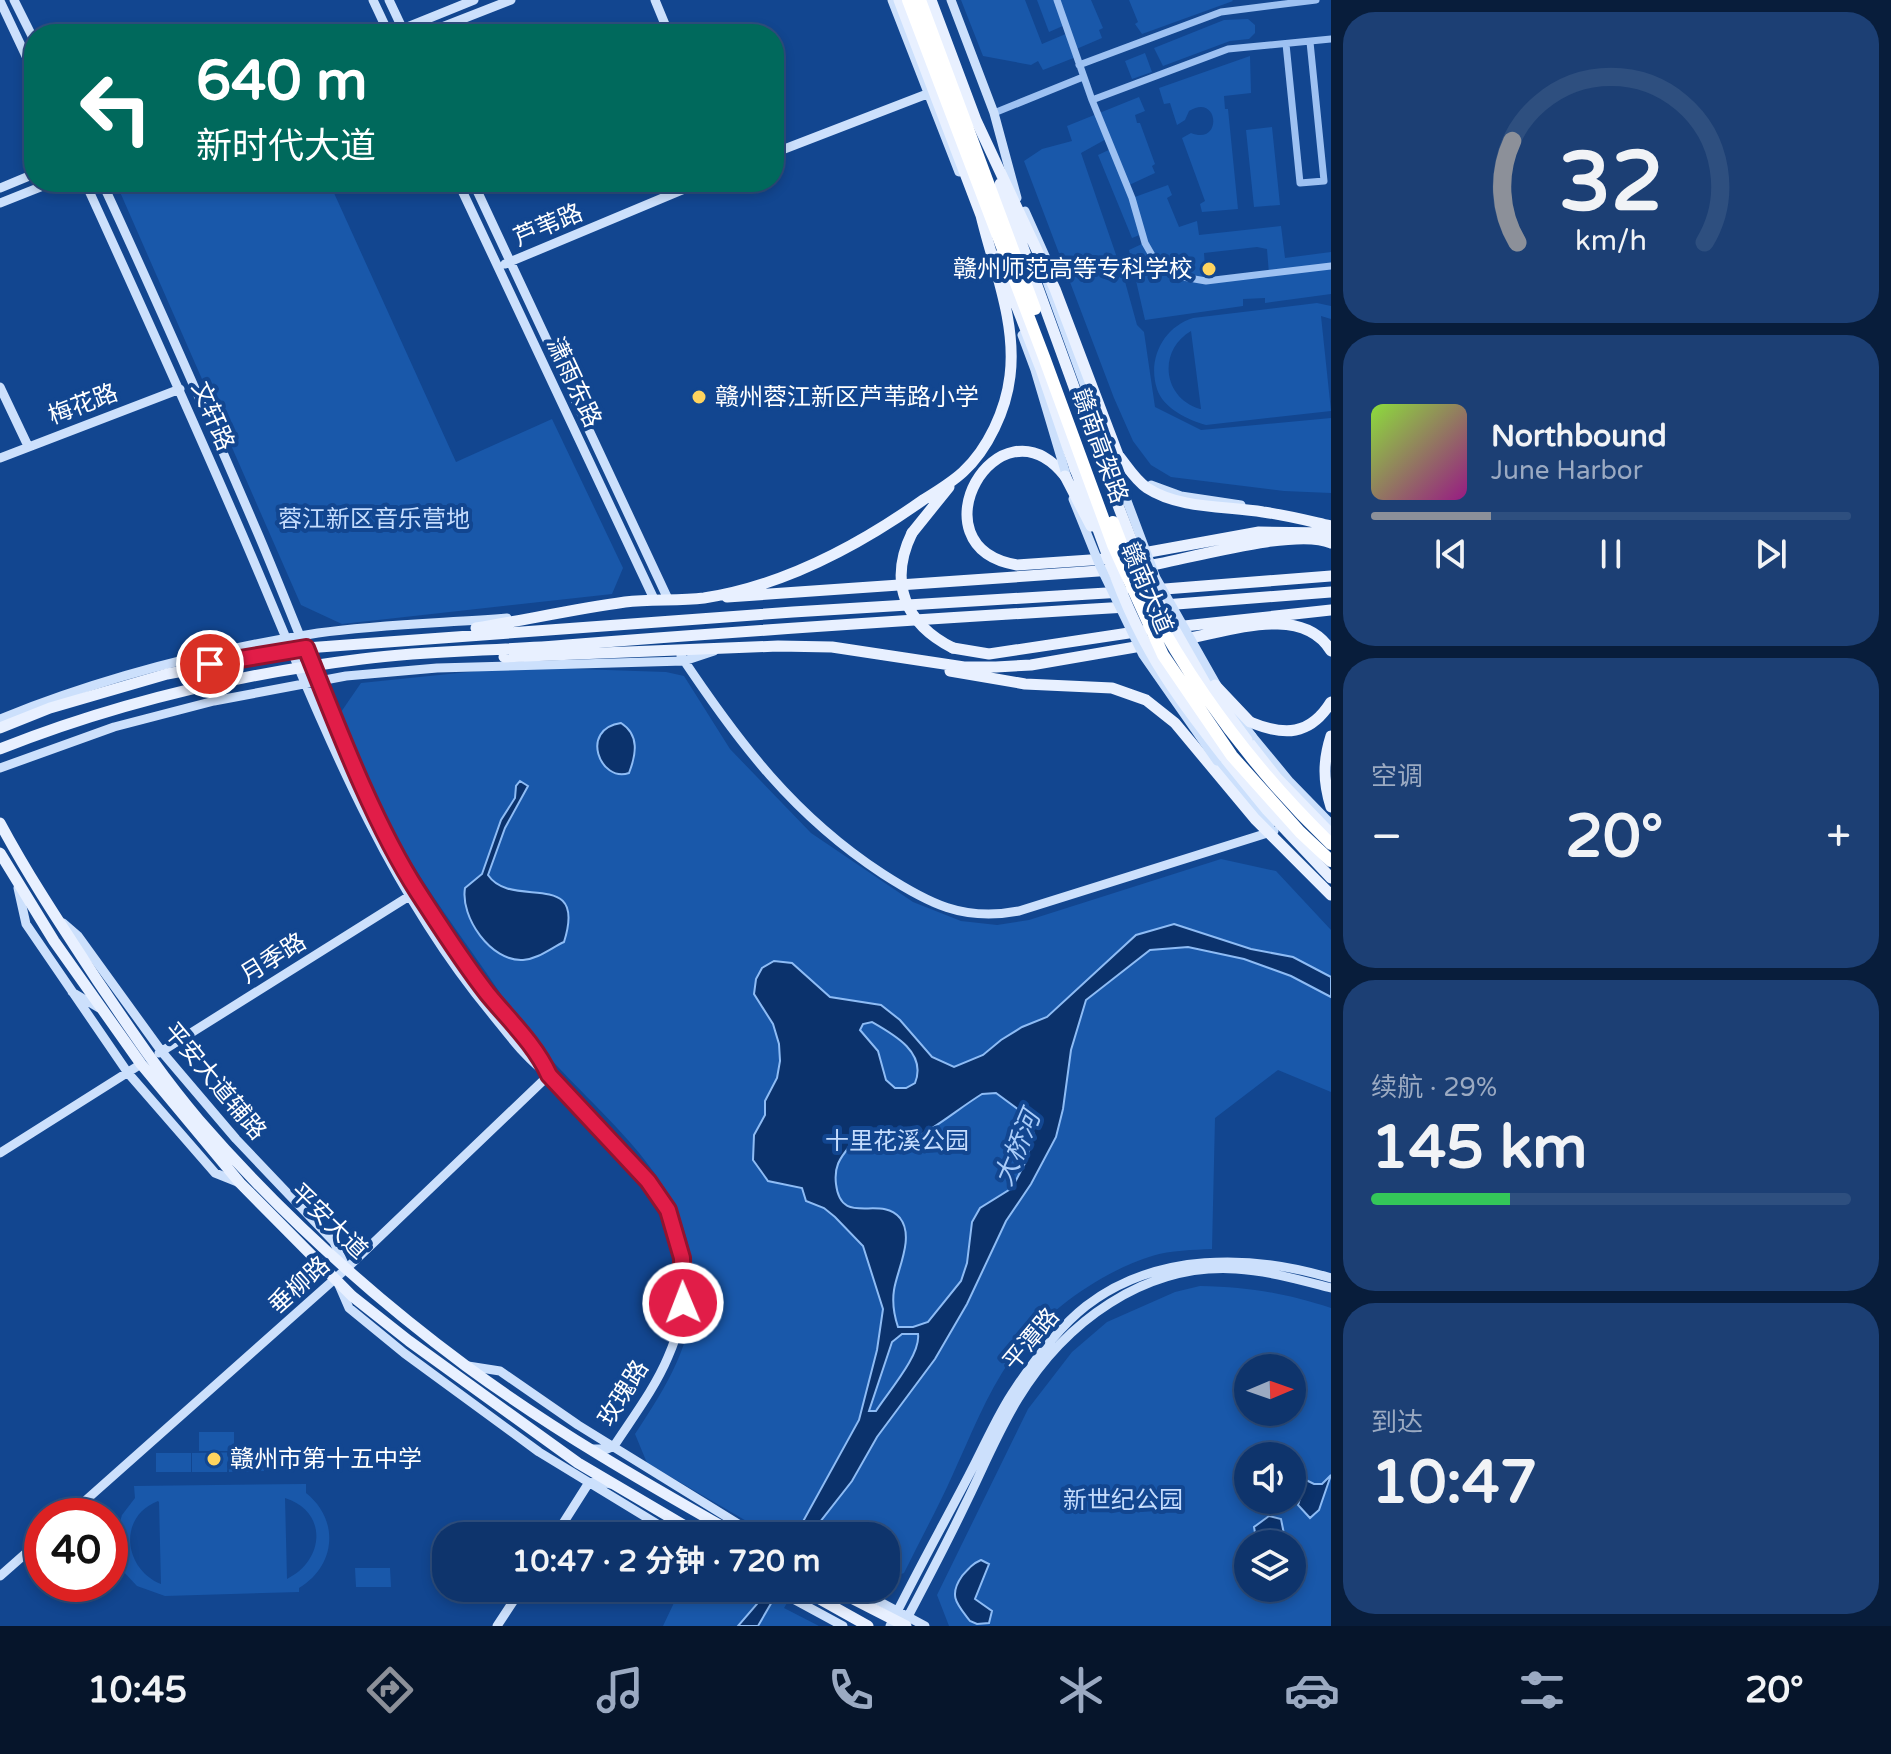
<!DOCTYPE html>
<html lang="zh">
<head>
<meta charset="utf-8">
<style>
	:root { --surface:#0e346c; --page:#1c3f74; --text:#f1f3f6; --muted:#9baac2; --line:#2e4f7f; --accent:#8c9099 }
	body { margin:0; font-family:"Varela Round","Noto Sans SC",sans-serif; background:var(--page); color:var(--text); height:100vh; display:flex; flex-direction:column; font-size:30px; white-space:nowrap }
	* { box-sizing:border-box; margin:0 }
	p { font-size:26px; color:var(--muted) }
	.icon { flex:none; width:44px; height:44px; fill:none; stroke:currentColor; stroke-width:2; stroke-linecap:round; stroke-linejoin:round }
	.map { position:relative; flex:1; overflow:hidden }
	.side { display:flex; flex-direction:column; gap:12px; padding:12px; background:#081d3b; width:560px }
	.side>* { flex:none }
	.banner { position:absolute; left:24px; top:24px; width:760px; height:168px; border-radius:32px; box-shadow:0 4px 12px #0003,0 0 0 2px var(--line); background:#00695c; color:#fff; overflow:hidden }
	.needle { width:52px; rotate:88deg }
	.controls { position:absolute; left:1234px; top:1354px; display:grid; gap:16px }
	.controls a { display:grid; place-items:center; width:72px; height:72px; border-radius:50%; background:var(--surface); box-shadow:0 4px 12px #0003,0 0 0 2px var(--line); font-size:40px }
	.speed { position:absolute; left:24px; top:1498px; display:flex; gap:16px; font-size:40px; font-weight:700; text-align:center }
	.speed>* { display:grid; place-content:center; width:104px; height:104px; border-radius:50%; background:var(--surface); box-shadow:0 4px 12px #0003,0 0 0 2px var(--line); line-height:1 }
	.speed .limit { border:12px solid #d22; background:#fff; color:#111 }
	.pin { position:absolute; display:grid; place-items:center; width:68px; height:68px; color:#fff; margin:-34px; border:4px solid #fff; border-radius:50%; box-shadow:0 2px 8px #0007 }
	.me { position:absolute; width:88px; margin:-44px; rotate:359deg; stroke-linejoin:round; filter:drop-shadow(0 0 6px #0008) }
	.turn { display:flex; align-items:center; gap:28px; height:168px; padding:0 40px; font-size:36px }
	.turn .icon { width:104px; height:104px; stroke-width:2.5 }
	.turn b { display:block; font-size:56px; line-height:68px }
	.big { font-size:60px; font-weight:700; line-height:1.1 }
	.side .card { flex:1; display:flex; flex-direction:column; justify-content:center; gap:12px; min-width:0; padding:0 28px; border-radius:32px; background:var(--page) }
	.side .dial { align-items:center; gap:0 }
	.dial svg { height:208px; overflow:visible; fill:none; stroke:var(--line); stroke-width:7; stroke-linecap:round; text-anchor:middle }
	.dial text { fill:var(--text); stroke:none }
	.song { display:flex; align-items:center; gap:24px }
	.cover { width:96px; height:96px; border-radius:12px; background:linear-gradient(135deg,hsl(90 70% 55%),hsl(310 70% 35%)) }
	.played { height:8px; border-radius:4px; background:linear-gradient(90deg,var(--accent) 25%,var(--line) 25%) }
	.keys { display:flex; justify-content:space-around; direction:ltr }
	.heat { display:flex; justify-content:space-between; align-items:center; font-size:44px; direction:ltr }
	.charge { height:12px; border-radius:6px; background:linear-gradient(90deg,#34c759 29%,var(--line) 0) }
	.trip { position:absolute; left:432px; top:1522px; width:468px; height:80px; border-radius:32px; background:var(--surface); box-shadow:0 4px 12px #0003,0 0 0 2px var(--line); font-weight:700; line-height:80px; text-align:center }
	.menu { display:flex; height:128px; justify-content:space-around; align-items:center; background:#06152b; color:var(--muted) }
	.menu .icon { width:56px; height:56px }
	.menu .selected { color:var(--accent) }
	.menu b { font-size:36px; color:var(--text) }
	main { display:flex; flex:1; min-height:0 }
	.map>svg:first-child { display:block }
	.green { fill:#1958aa; fill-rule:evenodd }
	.water { fill:#0b326c; stroke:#8ebcf5; stroke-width:2; fill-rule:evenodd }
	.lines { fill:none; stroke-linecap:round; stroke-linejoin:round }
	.street { stroke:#9dc1f2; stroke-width:7 }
	.secondary { stroke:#cce0fc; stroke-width:9 }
	.primary { stroke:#e8f0ff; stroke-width:11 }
	.secondary-bridge { stroke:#cce0fc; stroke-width:9 }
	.primary-bridge { stroke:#e8f0ff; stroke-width:11 }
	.highway-bridge { stroke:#fff; stroke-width:12 }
	.route-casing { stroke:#92132f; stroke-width:20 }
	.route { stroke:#e11d48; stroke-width:14 }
	.poi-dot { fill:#ffd45e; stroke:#124690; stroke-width:3 }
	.labels { text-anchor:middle; stroke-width:8; stroke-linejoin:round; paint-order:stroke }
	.street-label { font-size:24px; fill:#fff; stroke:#124690 }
	.poi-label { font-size:24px; fill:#fff; stroke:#124690; text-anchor:start }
	.park-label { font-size:24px; fill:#c4dcfd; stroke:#124690 }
	.water-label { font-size:26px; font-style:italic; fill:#a9ccf9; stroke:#124690 }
</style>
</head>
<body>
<main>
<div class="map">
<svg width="1331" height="1626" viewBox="0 0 1331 1626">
	<rect width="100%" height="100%" fill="#124690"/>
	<!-- green -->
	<path class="green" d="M961,0H1025L1042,44L1068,33L1065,25L1049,32L1037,0H1091L1103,28L1099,30L1102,38L1074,50L1076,57L1043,70L1038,61L1031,65L983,56Z
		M1129,0H1232L1233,1L1142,34L1135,24L1138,22Z
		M1248,19L1255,25V33L1249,39L1230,41L1163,66L1154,48L1224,20Z
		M1145,53L1152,72L1132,79L1125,61Z
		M1250,56L1251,93L1224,96L1225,109H1228L1238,209L1202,212L1200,204L1205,201L1182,138L1191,133C1223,146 1219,92 1189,111L1185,120L1177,125L1170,103L1164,104L1159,88Z
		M1139,97L1145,111L1135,115L1137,123H1140L1155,164L1152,166L1155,173L1127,186L1132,198L1168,185L1172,195L1167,198L1179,227L1197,221L1199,235L1281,226L1285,258L1331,252V294L1265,303V298L1243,299V306L1145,320L1129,250L1144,243L1142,234L1132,238L1098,155L1113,148L1108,138L1081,153L1124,278L1137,325L1144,332L1155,407L1201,430L1331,418V493L1284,491L1171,477L1151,465L1133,441L1114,398L1024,161L1042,149L1072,141L1067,126ZM1257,247L1267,249L1269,274L1206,281L1204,253Z
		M1272,127L1280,205L1254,207L1246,130Z
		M124,182H329L456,462L552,419L623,568L612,594L342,624L301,605L120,192Z
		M1317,303L1331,306V319L1321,316L1331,411L1206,425C1188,420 1163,408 1157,389C1147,358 1164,327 1193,318ZM1191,331L1201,409H1200C1163,398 1157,351 1191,331Z
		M518,667L666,672L684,676L730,749L811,833L913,902L961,921L997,925L1029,920L1221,859L1276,871L1331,930V1092L1278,1070L1215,1118L1212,1249C1193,1250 1171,1250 1152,1256C1098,1273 1042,1314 1011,1359C986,1395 971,1435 953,1474C938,1508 920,1540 904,1573L886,1579V1536H766L767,1533L647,1463L635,1434C676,1372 704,1325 689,1248C672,1162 582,1101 531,1036C512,1012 496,986 478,961C448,918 417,875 392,829C372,792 358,750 341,712L361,683Z
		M1200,1286C1250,1287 1284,1293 1331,1308V1626H949L937,1595L1028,1409L1072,1352L1107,1322L1175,1292ZM1248,1368H1292V1412H1248ZM1248,1456H1292V1500H1248ZM1248,1544H1292V1588H1248Z
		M199,1432H234V1451H199Z
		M264,1452V1471L229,1472L228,1459L227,1472H192V1453Z
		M156,1453H191V1472H156Z
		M306,1484V1493C340,1520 336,1566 299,1588V1592L165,1596L137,1586L122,1570L118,1559L116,1534L122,1515L135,1498L134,1486ZM285,1498C329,1512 324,1561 287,1579ZM158,1501L159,1502L161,1584C124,1569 117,1517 158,1501Z
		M355,1568H390L391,1587H356Z
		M681,1588H796L784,1608L819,1626H663Z"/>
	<!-- water -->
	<path class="water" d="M621,723C640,735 636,755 629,773C600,783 579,729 621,723Z
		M520,781L528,786L505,828L488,875C512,911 588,866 564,942C551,948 538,959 523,960C491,962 460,917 465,888L482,874L501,820L515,798L516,786Z
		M1174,924L1251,949L1293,957L1331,977V997L1291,976L1244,959L1188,947L1150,950L1086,1000L1071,1050L1063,1109L1056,1137L1031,1184L1006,1221L967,1304L935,1359L877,1437L852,1481L809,1536H795L859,1420L877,1350L883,1309L863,1246L835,1217L824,1208L806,1201L802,1188L768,1181L753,1160L754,1135L765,1115V1101L777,1078L780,1061L779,1044L773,1024L754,994L756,979L762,968L774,961L792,963L830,997L881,1005L900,1020L932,1057L954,1067L983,1055L1001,1040L1022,1027L1047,1017L1136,935ZM872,1022C895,1035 927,1053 915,1083L906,1088H895L886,1080L878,1051L860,1030L863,1024ZM996,1093L1027,1116L1034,1134L1026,1161L1012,1188L980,1208L972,1222L967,1263L961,1281L928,1322L913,1327H898C894,1315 892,1303 894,1290C897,1270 915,1237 900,1218C880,1194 841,1228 836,1184C834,1167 839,1159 850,1146C869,1142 888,1149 907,1142C930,1133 959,1108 982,1094ZM902,1334H918C921,1355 888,1392 876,1411H869L892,1342Z
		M1331,1475L1319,1510L1310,1518L1298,1505L1306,1480L1314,1484H1322Z
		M1269,1516L1281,1519L1286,1544H1257L1254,1527Z
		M981,1560L989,1564L975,1599L992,1611L989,1623L977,1624L970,1621C957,1604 948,1596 962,1576C969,1568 972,1564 981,1560Z
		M766,1588H780L758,1626H738L757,1604Z"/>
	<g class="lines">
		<!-- street -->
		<path class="street" d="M1057,0L1092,100L1132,198L1145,243L1153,257L1177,276L1206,281L1331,266
			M1286,44L1300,183L1324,181L1310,42
			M1079,65L1221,12L1316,0
			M1092,100L1228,49L1331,39
			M994,113L1083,77"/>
		<!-- secondary -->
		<path class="secondary" d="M14,0L34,40
			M373,0L389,34
			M389,0L405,34
			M655,0L669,34
			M892,0L959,172
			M951,0L994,113L1017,198
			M0,1L34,73
			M390,34L474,0
			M424,34L511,0
			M774,153L927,94
			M85,182C139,300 192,418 243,536C314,701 376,874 491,1013C509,1035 526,1059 549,1075C627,1159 724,1229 668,1357C655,1388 633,1417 614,1446L607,1449H591
			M102,182C156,299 208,417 259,536C303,640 343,752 395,852C435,927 488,994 541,1059L547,1072
			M458,182L654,599
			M473,182L668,599
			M0,188L34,174
			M0,203L53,182
			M1025,211L1050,267
			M505,264L701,182
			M1046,279L1112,461
			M1022,335L1035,370L1062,461
			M0,387L28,446
			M0,458L180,389
			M1151,485L1181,496L1241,505
			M681,656C739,743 794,816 883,874C928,903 963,922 1019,911L1274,831
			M0,719C101,678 210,650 318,633C380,624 445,623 507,618
			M1252,736L1290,782L1331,824
			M1217,761L1270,826
			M0,768L114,727L214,701L346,676L437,668L684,661L714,651
			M18,888L26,924L128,1073L215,1173L240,1183
			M63,923L78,936L162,1052L236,1139L334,1242L345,1266
			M72,992L99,1008
			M159,1053L411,895
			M0,1153L141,1064
			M339,1285L349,1308L404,1353L539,1452L677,1536
			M468,1366L500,1371L578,1425L740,1525L750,1536
			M68,1516L346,1269L549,1075
			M555,1536L588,1484L598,1481L611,1484
			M0,1576L42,1539
			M773,1588L843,1626
			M854,1588L925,1626
			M497,1626L522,1588
			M890,1626C915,1575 943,1525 969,1475C984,1447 997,1415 1015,1389C1035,1359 1058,1328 1086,1306C1156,1252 1251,1254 1331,1278
			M903,1626C924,1586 945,1547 964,1507C982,1471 997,1433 1018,1399C1064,1323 1144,1263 1236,1269C1269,1271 1300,1280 1331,1288"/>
		<!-- primary -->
		<path class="primary" d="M899,0L982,218
			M931,0L977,123
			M975,118L1055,289L1118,455C1127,466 1135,480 1147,488C1179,509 1226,506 1263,512C1286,515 1309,521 1331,526
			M1000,184L1102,464
			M997,256L1041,369L1075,469
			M1065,476C998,392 910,547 1017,565L1105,559
			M912,533L949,487
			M1138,554L1259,532L1331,533
			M1142,567C1185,560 1296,527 1331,543
			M1152,590L1331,576
			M727,597L1113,570
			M1164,605L1331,592
			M1175,627L1331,610
			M476,628C525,620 575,609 625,602C651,599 678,601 704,598C783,586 858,546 923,500C936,492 951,483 963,472C988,449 1006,410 1010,376C1017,321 992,264 980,211
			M1180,640C1225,633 1302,602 1331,651
			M953,648L989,654L1142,631
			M504,657L778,646L832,647L964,667H996L1031,665L1147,645
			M950,671L1025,684L1112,688L1146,700L1175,723L1255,819L1331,895
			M1250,722C1284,736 1310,736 1331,702
			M0,728L50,708L167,674L306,648L793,612L1123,592
			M1331,736C1323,761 1323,781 1331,807
			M1247,740L1276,777L1331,834
			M0,749C116,703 239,674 362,659C430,650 499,651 567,645C754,630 940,618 1127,607
			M1224,757L1267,810L1331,878
			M0,823C30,879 65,931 99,983C131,1030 162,1077 199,1120C278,1211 369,1294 466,1366C553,1430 645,1483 739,1536
			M0,853L54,941L141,1064L240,1183L352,1296L409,1341L578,1463L702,1536
			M800,1588L868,1626
			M832,1588L906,1626"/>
		<!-- secondary-bridge -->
		<path class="secondary-bridge" d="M1062,461L1068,481
			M1112,461L1156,578L1220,691
			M1073,499L1100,566L1143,655L1217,761
			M1232,710L1252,736"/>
		<!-- primary-bridge -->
		<path class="primary-bridge" d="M1102,464L1148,583L1205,683L1247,740
			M1075,469C1100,530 1118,595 1150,651C1171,689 1198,723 1224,757
			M1065,476L1091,526
			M912,533C888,582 905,624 953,648
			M1215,685L1250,722"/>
		<!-- highway-bridge -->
		<path class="highway-bridge" d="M908,0L1044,357L1113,545L1163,655L1232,756L1300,832L1331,861
			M920,0L1035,309
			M1113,522C1156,640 1241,757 1331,844"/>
	</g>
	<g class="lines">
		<defs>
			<path id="route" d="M210,664L306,648C337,726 373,822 418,892C440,926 462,961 487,993C508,1019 535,1044 549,1075L648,1181L668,1210L682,1258L683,1303"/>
		</defs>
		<!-- route casing -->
		<use href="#route" class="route-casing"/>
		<!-- route -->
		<use href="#route" class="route"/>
	</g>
	<!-- markers -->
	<g class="poi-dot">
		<circle cx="1209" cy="269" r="8"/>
		<circle cx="699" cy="397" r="8"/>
		<circle cx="214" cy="1459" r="8"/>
	</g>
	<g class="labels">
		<!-- street labels -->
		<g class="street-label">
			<text transform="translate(548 225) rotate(-23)" y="8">芦苇路</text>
			<text transform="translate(574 382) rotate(65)" y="8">潇雨东路</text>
			<text transform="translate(83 404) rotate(-21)" y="8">梅花路</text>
			<text transform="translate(213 416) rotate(67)" y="8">文轩路</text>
			<text transform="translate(1100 446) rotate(70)" y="8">赣南高架路</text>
			<text transform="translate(1147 588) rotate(67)" y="8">赣南大道</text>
			<text transform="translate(273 958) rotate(-32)" y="8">月季路</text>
			<text transform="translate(215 1081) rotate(50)" y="8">平安大道辅路</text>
			<text transform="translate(329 1221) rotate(44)" y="8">平安大道</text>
			<text transform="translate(299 1285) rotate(-42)" y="8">垂柳路</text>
			<text transform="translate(1031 1339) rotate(-50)" y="8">平潭路</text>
			<text transform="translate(623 1393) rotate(-58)" y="8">玫瑰路</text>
		</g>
		<!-- poi labels -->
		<g class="poi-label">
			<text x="1193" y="277" text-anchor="end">赣州师范高等专科学校</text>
			<text x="715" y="405">赣州蓉江新区芦苇路小学</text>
			<text x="230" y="1467">赣州市第十五中学</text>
		</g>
		<!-- park labels -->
		<g class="park-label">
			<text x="374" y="527">蓉江新区音乐营地</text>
			<text x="897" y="1149">十里花溪公园</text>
			<text x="1123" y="1508">新世纪公园</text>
		</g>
		<!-- water labels -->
		<g class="water-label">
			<text transform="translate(1017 1148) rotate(-67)" y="9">大桥河</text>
		</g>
	</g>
</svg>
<div class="controls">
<a><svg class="needle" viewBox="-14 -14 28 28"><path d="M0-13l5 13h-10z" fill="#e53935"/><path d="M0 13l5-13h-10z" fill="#9baac2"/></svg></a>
<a><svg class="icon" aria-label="sound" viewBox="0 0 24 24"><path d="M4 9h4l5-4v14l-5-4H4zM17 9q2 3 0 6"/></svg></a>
<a><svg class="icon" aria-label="layers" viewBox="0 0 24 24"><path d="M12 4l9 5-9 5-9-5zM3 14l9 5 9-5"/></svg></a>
</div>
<div class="speed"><div class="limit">40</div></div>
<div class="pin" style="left:210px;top:664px;background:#d93025"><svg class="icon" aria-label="arrive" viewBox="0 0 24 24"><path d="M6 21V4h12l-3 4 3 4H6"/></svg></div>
<svg class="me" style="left:683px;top:1303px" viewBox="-20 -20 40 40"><circle r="17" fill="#e11d48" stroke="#fff" stroke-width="3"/><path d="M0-11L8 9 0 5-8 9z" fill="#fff"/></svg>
<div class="trip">10:47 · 2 分钟 · 720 m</div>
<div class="banner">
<div class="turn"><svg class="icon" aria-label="left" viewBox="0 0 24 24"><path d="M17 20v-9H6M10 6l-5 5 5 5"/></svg><div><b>640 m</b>新时代大道</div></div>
</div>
</div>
<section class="side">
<div class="card dial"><svg viewBox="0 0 100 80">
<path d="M14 69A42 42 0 1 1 86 69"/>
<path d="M14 69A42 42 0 0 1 12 30" stroke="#8c9099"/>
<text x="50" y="56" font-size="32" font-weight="700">32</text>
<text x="50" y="72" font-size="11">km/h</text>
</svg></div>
<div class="card">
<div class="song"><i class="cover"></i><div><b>Northbound</b><p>June Harbor</p></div></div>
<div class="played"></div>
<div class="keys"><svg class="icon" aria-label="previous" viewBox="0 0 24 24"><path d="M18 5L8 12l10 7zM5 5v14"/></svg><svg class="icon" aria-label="pause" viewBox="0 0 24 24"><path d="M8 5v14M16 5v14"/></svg><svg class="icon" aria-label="next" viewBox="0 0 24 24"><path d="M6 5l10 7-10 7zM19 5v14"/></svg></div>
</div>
<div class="card"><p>空调</p>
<div class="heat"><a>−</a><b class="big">20°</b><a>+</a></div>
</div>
<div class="card"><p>续航 · 29%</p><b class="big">145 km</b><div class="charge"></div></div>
<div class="card"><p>到达</p><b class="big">10:47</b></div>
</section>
</main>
<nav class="menu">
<b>10:45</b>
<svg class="icon selected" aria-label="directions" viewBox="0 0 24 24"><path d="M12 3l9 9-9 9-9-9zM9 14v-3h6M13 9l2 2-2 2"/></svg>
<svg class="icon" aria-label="music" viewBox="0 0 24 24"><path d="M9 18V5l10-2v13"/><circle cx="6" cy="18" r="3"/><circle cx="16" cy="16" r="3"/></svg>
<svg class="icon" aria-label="phone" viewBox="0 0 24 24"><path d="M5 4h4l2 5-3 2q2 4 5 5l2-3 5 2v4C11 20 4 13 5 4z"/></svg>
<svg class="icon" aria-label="climate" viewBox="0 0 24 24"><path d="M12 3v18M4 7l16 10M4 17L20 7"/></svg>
<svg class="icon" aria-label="car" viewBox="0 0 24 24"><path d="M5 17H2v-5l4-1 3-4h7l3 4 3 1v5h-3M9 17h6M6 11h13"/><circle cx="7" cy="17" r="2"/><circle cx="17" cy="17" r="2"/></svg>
<svg class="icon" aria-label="filters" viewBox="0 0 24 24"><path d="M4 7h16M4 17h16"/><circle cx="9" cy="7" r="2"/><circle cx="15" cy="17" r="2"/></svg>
<b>20°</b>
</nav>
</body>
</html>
